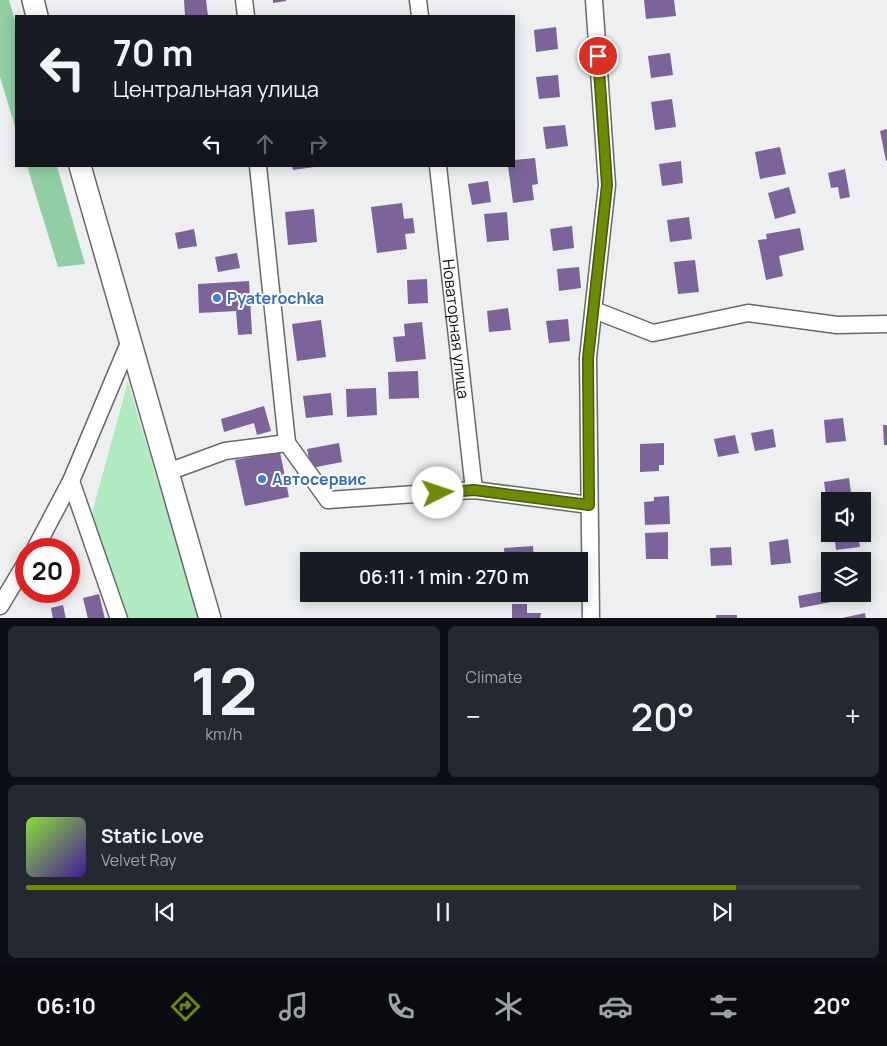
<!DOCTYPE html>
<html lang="en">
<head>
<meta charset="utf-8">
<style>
	:root { --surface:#171b24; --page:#242831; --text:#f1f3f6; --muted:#9ea1a6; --line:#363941; --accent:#6e8b06 }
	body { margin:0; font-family:Manrope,sans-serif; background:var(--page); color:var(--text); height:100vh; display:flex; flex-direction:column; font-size:19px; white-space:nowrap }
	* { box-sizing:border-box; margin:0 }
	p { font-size:16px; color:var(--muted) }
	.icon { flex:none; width:28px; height:28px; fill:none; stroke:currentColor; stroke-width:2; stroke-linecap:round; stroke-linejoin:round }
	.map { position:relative; height:618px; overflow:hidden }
	.drawer { display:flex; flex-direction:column; gap:8px; padding:8px; background:#0d0f14; flex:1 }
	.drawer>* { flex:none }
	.banner { position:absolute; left:15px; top:15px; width:500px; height:152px; border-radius:0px; box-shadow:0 2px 12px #0003; background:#171b24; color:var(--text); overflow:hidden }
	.tools { position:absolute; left:821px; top:492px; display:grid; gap:10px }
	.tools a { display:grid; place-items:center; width:50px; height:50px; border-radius:0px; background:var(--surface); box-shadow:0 2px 12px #0003; font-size:25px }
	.speed { position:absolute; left:15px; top:538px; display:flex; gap:10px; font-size:25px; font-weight:700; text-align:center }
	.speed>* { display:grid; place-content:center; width:65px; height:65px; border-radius:50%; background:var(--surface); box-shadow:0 2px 12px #0003; line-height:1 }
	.speed .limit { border:8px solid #d22; background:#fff; color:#111 }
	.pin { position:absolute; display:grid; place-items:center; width:42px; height:42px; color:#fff; margin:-21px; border:2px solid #fff; border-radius:50%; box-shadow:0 1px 5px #0007 }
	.me { position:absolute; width:55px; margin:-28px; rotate:86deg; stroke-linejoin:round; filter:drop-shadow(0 0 4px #0008) }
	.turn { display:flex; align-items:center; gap:18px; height:105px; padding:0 15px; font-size:22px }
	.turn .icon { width:65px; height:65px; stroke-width:2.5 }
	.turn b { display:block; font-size:35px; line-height:42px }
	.lanes { display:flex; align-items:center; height:48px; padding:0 15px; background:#0003; justify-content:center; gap:25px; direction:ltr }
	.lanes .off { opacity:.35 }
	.big { font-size:38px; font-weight:600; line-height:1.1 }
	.drawer .card { flex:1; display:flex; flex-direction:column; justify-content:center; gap:8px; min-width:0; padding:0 18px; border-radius:8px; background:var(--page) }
	.drawer .dial { align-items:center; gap:0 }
	.dial b { font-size:65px; line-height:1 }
	.song { display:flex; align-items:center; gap:15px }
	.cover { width:60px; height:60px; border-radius:8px; background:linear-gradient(135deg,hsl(90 70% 55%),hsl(260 70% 35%)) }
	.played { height:5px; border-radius:2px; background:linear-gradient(90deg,var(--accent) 85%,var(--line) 85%) }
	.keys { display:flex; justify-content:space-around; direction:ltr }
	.heat { display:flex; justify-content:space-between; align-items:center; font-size:28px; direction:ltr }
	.drawer .tiles { flex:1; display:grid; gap:8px; grid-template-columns:1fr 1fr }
	.card:last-child { grid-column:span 2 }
	.trip { position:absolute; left:300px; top:552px; width:288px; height:50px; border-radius:0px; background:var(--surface); box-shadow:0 2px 12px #0003; font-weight:600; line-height:50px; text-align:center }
	.menu { display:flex; height:80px; justify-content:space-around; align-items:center; background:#090b0e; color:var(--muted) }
	.menu .icon { width:35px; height:35px }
	.menu .current { color:var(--accent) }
	.menu b { font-size:22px; color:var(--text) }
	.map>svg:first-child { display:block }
	.green { fill:#b0eac1 }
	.forest { fill:#91cea3 }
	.building { fill:#7c649a }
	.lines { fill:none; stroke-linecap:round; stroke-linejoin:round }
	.minor-casing { stroke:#67696a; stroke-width:19 }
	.major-casing { stroke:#67696a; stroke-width:24 }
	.minor { stroke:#fff; stroke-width:16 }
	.major { stroke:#fff; stroke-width:21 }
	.route-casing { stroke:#485a04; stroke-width:12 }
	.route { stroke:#6e8b06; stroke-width:9 }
	.shop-dot { fill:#3f7fe0; stroke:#fff; stroke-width:2 }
	.labels { text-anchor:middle; stroke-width:4; stroke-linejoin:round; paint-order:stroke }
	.shop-label { font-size:16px; font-weight:bold; fill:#366cbe; stroke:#fff; text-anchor:start }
	.street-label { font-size:16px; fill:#121313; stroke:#fff }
</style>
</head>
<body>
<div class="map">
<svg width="887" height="619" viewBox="0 0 887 619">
	<rect width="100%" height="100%" fill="#edeff0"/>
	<!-- green -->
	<path class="green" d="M128,382L199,618H128L90,520Z"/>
	<!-- forest -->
	<path class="forest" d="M0,0H9L16,24V130L0,77Z
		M27,166H57L85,264L58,267Z"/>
	<!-- building -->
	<path class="building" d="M184,0H206L208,16H185Z
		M273,0H286V1L273,3Z
		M644,0H674L676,16L646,19Z
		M556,27L558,49L536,52L534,30Z
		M670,53L673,75L651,78L648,56Z
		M558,75L560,97L539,99L536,77Z
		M672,99L676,127L655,130L651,102Z
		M565,125L568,146L546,149L543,127Z
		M887,129V161H886L880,131Z
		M780,147L786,174L760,179L755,152Z
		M535,158L538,184L532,185L534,200L513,203L508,166H514V160Z
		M681,161L683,183L662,186L659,164Z
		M292,166H314V167L293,170Z
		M845,169L850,197L840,199L838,187L831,188L828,173Z
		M488,181L491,202L472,205L468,184Z
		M789,187L796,213L775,219L768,193Z
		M402,203L404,219L413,218L415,233L405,234L407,249L377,253L371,207Z
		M314,209L317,242L288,245L285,212Z
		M507,212L509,240L487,242L484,214Z
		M689,217L692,239L670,242L667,220Z
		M572,226L574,248L553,251L550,229Z
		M800,228L804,250L779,256L783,276L766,280L758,240L767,239L766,234Z
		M194,229L197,246L178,249L175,233Z
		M237,253L240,268L218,272L215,257Z
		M695,260L699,292L678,294L674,262Z
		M579,267L581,288L559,291L557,269Z
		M427,279L428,303L408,304L407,280Z
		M249,281L252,334L238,335L236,311L199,313L198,284Z
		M508,308L511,330L489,332L487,311Z
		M568,319L570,341L549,343L546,321Z
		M321,320L326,357L297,361L292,324Z
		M422,322L426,359L396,362L393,337L405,336L404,324Z
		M418,371L419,398L389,399L388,372Z
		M376,388L377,415L347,417L346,389Z
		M331,393L333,415L306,418L303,396Z
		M264,406L271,431L257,435L254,423L224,432L221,419Z
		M843,418L846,441L826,443L824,420Z
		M883,425H887V445H884Z
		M773,429L776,447L755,451L751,433Z
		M735,435L739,453L718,457L714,439Z
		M339,443L342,462L311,468L307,449Z
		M664,443V465H659V471L640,472V444Z
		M280,452L289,497L245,506L235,460Z
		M849,478L852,499L827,502L824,482Z
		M669,496L670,524L645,525L644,502L654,501V497Z
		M668,532V559H646L645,533Z
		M834,534H858L860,547L836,550Z
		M788,539L791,563L771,565L769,542Z
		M533,546L534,561H505L504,548Z
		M731,547L732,565L711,566L710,548Z
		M861,558V561H848V560Z
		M862,573L868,595L800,608L798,596L830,590V594H862Z
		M99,594L105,619H88L83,598Z
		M512,604H527V613H541L540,619H512Z
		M63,605L66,619H53L51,608Z
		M865,613L866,619H842V618Z
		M716,615H737V619H716Z"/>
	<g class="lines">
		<defs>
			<g id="minor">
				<path d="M244,0L246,16"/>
				<path d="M418,0L420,16"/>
				<path d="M258,166L287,443"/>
				<path id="s1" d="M438,166L474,490"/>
				<path d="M594,310L653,333L748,313L837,325L887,324"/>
				<path d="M168,472L225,451L287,443L328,500L474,490L589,505"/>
				<path d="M71,481L119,619"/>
				<path d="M35,549L71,481L129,343"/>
				<path d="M0,606L26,563"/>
				<path d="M591,619L588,358L607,185L594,0"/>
			</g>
			<path id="major" d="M33,0L37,16
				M80,166L210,619"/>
		</defs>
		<!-- minor casing -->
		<use href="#minor" class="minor-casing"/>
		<!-- major casing -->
		<use href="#major" class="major-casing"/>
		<!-- minor -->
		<use href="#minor" class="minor"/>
		<!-- major -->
		<use href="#major" class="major"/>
	</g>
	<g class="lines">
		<defs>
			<path id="route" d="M438,493L474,490L589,505L588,358L607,185L598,56"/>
		</defs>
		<!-- route casing -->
		<use href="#route" class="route-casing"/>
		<!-- route -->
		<use href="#route" class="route"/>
	</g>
	<!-- markers -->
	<g class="shop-dot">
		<circle cx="217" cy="298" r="5"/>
		<circle cx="262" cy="479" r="5"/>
	</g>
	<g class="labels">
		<!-- shop labels -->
		<g class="shop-label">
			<text x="227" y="304">Pyaterochka</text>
			<text x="272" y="485">Автосервис</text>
		</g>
		<!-- street labels -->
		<g class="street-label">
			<text dy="6" stroke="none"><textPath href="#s1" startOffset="164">Новаторная улица</textPath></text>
		</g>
	</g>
</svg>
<div class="tools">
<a><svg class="icon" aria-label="sound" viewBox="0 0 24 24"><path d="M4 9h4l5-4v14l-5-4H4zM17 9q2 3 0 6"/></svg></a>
<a><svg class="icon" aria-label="layers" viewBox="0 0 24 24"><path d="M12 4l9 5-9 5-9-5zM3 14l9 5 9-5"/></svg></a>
</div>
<div class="speed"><div class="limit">20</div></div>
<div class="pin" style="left:598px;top:56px;background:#d93025"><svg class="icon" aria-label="arrive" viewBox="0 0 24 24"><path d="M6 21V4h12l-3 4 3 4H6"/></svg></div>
<svg class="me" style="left:438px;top:493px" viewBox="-20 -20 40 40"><circle r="19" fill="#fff"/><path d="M0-13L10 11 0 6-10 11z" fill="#6e8b06"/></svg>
<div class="trip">06:11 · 1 min · 270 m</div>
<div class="banner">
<div class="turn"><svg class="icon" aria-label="left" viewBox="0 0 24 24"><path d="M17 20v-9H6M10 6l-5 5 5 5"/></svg><div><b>70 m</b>Центральная улица</div></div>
<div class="lanes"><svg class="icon" aria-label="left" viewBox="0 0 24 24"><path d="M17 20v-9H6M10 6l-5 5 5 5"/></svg><svg class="icon off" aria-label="ahead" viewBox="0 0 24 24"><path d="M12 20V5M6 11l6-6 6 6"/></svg><svg class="icon off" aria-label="right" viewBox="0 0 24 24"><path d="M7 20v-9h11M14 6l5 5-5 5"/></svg></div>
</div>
</div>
<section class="drawer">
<div class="tiles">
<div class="card dial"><b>12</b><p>km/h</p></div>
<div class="card"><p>Climate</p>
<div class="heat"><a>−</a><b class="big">20°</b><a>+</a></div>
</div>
<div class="card">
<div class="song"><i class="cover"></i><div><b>Static Love</b><p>Velvet Ray</p></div></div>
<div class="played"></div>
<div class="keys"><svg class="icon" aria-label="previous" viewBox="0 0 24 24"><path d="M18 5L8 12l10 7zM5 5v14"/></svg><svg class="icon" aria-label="pause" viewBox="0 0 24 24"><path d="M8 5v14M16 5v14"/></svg><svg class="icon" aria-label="next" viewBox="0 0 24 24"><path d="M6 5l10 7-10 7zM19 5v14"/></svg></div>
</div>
</div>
</section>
<nav class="menu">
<b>06:10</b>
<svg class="icon current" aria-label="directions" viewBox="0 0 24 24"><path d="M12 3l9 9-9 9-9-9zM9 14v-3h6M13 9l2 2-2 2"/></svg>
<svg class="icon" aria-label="music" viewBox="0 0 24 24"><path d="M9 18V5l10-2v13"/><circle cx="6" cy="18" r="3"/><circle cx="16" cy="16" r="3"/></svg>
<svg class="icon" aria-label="phone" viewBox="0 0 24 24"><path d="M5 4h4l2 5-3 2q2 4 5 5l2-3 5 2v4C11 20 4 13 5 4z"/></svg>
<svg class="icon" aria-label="climate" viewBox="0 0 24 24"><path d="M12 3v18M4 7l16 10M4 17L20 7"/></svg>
<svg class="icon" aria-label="car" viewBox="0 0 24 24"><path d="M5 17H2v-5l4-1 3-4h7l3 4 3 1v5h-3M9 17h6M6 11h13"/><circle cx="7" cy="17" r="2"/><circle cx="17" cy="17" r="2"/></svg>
<svg class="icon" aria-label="filters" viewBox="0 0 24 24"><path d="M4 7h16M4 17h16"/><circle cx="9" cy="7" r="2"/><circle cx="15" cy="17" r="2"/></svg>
<b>20°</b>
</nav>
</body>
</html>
